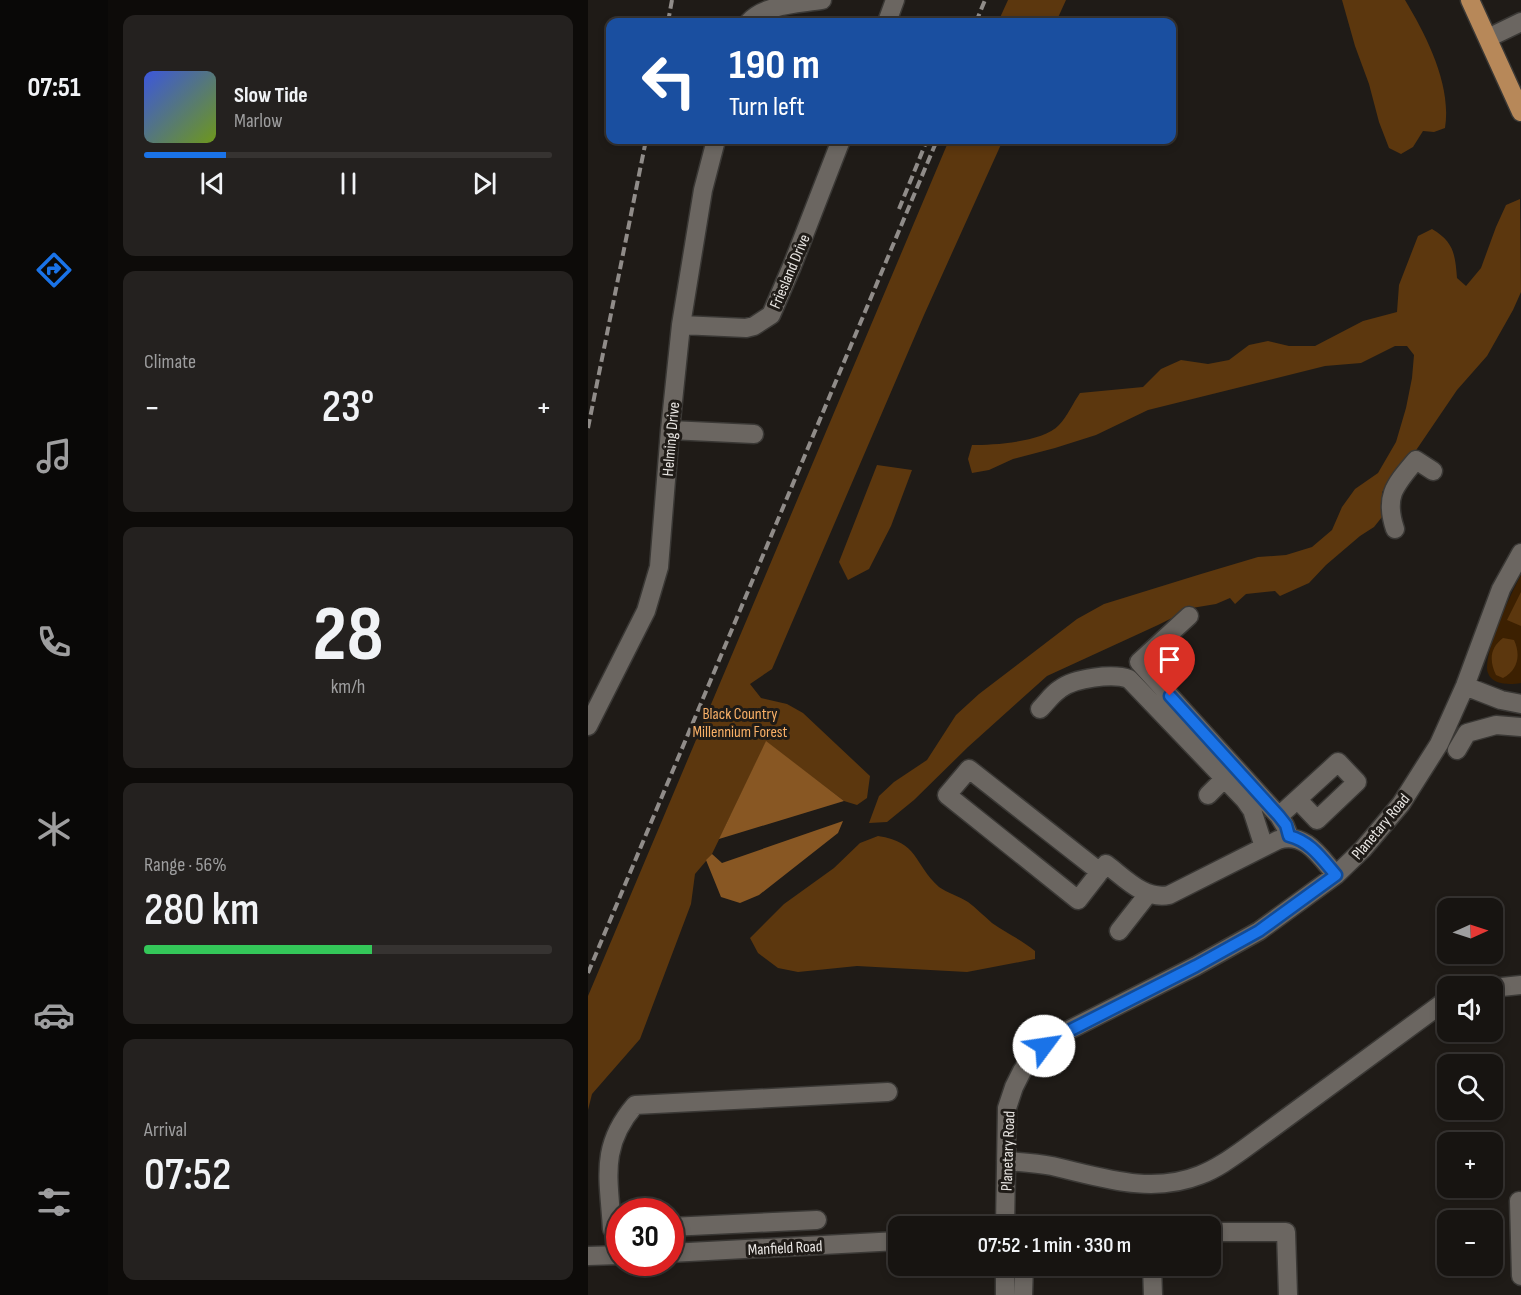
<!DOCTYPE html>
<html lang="en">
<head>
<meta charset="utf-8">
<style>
	:root { --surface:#171411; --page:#24211f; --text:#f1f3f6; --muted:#9e9e9f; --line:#363331; --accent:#1a73e8 }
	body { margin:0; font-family:"Sofia Sans Condensed",sans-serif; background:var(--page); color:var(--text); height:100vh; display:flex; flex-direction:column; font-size:22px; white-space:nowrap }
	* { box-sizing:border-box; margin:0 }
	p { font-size:20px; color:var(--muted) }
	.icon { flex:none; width:33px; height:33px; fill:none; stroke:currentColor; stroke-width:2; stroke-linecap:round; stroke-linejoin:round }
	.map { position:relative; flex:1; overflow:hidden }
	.drawer { display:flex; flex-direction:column; gap:15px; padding:15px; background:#0d0b09; width:480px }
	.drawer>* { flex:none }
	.hud { position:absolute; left:18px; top:18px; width:570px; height:126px; border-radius:12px; box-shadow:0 3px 9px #0003,0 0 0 2px var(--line); background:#1a4fa0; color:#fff; overflow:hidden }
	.needle { width:39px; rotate:87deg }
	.tools { position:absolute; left:849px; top:898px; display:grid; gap:12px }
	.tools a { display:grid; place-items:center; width:66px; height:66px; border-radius:12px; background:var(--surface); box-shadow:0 3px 9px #0003,0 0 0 2px var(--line); font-size:30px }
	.speed { position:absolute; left:18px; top:1198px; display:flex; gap:12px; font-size:30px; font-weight:700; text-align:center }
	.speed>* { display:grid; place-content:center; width:78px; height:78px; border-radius:50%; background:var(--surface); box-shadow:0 3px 9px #0003,0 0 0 2px var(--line); line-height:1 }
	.speed .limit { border:9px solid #d22; background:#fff; color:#111 }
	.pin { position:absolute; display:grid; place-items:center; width:51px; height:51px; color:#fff; margin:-62px -26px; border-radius:50% 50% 50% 0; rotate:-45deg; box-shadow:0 0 6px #0007 }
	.pin .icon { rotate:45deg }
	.me { position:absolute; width:66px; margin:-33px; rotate:59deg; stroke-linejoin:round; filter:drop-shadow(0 0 4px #0008) }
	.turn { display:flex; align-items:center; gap:21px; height:126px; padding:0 24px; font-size:27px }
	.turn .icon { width:78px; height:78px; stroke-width:2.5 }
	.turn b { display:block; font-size:42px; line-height:51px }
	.big { font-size:45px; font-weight:600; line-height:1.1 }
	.drawer .widget { flex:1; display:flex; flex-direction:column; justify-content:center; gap:9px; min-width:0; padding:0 21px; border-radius:12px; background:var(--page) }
	.drawer .dial { align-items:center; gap:0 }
	.dial b { font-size:78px; line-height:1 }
	.song { display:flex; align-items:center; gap:18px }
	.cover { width:72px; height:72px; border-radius:9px; background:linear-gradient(135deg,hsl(230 70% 55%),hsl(80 70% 35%)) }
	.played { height:6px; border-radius:3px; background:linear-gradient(90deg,var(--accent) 20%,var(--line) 20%) }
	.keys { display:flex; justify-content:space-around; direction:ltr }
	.heat { display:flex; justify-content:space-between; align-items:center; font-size:33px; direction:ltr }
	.charge { height:9px; border-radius:4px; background:linear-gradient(90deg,#34c759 56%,var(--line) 0) }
	.trip { position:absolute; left:300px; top:1216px; width:333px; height:60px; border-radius:12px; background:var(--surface); box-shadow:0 3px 9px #0003,0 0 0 2px var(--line); font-weight:600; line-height:60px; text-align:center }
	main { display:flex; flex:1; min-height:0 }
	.dock { display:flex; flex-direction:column; width:108px; justify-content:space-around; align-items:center; background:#090807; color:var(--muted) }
	.dock .icon { width:42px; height:42px }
	.dock .current { color:var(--accent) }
	.dock b { font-size:27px; color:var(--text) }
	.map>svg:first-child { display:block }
	.green { fill:#3c2001 }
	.forest { fill:#5c370e }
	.water { fill:#885723 }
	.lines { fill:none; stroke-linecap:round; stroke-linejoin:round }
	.minor-casing { stroke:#3a3835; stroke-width:21 }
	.major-casing { stroke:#3a3835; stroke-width:21 }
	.minor { stroke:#6b6661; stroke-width:18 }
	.major { stroke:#b78859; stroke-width:18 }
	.rail { stroke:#908c89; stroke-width:4; stroke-dasharray:9 4.5; stroke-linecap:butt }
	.route-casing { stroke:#114b97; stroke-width:15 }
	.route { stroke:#1a73e8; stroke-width:10 }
	.labels { text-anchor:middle; stroke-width:6; stroke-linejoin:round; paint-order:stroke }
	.street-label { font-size:16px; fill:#eae7e4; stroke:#1f1b17 }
	.park-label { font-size:16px; fill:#f9b067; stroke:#1f1b17 }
</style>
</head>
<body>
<main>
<nav class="dock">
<b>07:51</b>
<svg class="icon current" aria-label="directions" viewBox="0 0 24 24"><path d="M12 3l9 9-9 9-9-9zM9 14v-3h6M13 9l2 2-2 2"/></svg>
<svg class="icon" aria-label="music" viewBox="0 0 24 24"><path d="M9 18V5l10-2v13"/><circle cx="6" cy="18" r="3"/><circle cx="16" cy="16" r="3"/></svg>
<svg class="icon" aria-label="phone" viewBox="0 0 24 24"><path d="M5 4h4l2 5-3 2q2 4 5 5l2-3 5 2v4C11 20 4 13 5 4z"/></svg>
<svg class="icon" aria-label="climate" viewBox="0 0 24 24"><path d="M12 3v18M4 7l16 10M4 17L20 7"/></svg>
<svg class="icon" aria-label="car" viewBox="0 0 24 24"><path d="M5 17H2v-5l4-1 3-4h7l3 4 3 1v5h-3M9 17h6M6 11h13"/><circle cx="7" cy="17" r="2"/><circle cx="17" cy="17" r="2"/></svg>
<svg class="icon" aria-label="filters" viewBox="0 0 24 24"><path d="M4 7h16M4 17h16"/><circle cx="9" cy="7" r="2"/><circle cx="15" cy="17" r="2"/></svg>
</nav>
<section class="drawer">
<div class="widget">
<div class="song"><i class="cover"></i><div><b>Slow Tide</b><p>Marlow</p></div></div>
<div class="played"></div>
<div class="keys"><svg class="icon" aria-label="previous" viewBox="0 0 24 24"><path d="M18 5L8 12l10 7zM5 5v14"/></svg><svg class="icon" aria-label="pause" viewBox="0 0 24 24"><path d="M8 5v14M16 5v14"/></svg><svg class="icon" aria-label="next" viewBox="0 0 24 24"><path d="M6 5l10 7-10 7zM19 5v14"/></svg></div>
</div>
<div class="widget"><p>Climate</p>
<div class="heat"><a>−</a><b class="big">23°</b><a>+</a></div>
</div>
<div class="widget dial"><b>28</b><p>km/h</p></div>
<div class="widget"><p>Range · 56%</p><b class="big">280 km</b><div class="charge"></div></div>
<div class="widget"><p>Arrival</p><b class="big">07:52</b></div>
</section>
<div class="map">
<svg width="933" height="1295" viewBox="0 0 933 1295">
	<rect width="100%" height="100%" fill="#1f1b17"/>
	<!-- green -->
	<path class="green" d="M933,575V683C922,685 904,685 900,673C894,656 923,593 933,575Z"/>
	<!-- forest -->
	<path class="forest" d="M420,0H478L468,22H410Z
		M754,0H817C838,35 864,85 857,128L846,132L835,131L825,147L813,154L801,148L791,122L781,84L767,46Z
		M361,140H415L336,315L184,669L162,684L173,698L199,704L215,713L282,776L279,798L269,805L256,801L178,742L124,854L107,874L103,904L52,1039L4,1094L0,1110V996Z
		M932,199L933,292L925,310L899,356L869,390L816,468L794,492V517L786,527L772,536L738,565L721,583L692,596L687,591L658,594L647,604L642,598L628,604L604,608L570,625L459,676L380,747L326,800L299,822L281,823L291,796L306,782L339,760L368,715L391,694L489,619L516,604L613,574L670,557L698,555L724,547L744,530L754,507L767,489L790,473L808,442L818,408L824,378L826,355L819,346H807L773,363L737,366L560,410L508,435L467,448L425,459L401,470L384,473L380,459L384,445C407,445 455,442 471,425C479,417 485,403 492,393L555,387L573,369L593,360L620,364L641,360L661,345L680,341L701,346H727L775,321L809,312L811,285L830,236L844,229C866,242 867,254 869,278L878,286L893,268L908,227L918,205Z
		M289,465L324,470L303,526L281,569L260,580L251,562Z
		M933,592V626L919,620Z
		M915,638L926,640C933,655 930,670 915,678L908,675C901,660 902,648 915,638Z
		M290,836C331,842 325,863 351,887C359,893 371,896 380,902C388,908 396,916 404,923C418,933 434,940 447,951V959L379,972L269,966L210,972L190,968L170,953L162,938L196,904L246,868L272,843Z"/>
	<!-- water -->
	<path class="water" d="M178,741L256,801L131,839Z
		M255,821L250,833L171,895L152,903L133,897L118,860L124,854L134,863Z"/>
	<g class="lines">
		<defs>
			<path id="minor" d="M161,22C177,4 211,4 234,0
				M299,22L307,0
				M900,38L933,22
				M93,325L158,328L166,326L183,315L204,266L253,140
				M82,430L166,434
				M807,529C796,496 807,485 828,460L845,471
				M601,616L551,662L691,816L697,826L701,836
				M877,686L913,700L933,704
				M452,709C458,703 464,694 472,689C486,678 525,673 541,679L657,800L664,810L676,847
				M0,726L58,611L71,567L82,430L93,325L115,190L128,140
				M869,750L879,733L908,725L933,727
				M620,795L636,779
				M691,816L750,762L769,782L729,820L710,800
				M512,872L381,769L359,795L490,900L518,864C537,878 556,900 581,895L690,840C717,831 732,857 748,875
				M531,931L560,894
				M904,988L933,985
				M418,1161C433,1162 449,1163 464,1166C513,1177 562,1195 612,1175C628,1169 642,1159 656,1149L860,999
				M931,1201L933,1276
				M82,1227L229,1220
				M417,1227L419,1108L426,1087L434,1071L444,1057L467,1037L608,966L671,931L748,875L775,849L813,804L851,744L877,686L913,589L933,553
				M32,1229H24C21,1178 11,1147 47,1105L300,1092
				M622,1232H698L700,1295
				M82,1253L310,1241
				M0,1256L32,1255
				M417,1266V1295
				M564,1266L565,1295
				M435,1295L436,1266"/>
			<path id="major" d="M882,0L933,112"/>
		</defs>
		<!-- minor casing -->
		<use href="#minor" class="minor-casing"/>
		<!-- major casing -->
		<use href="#major" class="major-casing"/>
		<!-- minor -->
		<use href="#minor" class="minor"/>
		<!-- major -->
		<use href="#major" class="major"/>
		<!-- rail -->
		<path class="rail" d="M80,22L84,0
			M388,22L397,0
			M311,209L339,140
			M0,428L58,140
			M0,973L349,140"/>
	</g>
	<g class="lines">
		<defs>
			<path id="route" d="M456,1046L467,1038L608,966L671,931L748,875C734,859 722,841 701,836L698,825L691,816L582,696"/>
		</defs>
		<!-- route casing -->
		<use href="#route" class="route-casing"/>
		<!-- route -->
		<use href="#route" class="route"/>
	</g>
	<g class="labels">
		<!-- street labels -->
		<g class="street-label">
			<text transform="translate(201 271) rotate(-67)" y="6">Friesland Drive</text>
			<text transform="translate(82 439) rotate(-85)" y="6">Helming Drive</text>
			<text transform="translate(792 826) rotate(-50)" y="6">Planetary Road</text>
			<text transform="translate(419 1151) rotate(-88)" y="6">Planetary Road</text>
			<text transform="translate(197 1247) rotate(-3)" y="6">Manfield Road</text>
		</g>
		<!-- park labels -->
		<g class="park-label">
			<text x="152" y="719">Black Country<tspan x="152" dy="18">Millennium Forest</tspan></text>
		</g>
	</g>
</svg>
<div class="tools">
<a><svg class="needle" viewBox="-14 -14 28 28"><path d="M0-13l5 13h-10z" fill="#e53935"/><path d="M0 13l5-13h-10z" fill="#9e9e9f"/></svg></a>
<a><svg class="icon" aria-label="sound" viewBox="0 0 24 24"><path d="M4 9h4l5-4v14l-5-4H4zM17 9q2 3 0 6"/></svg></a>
<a><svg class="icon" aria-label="search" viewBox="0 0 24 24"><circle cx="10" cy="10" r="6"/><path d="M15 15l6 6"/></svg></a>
<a>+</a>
<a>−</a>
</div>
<div class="speed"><div class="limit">30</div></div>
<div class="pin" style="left:582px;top:696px;background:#d93025"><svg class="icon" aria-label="arrive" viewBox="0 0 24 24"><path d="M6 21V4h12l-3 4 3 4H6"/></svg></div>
<svg class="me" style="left:456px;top:1046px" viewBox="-20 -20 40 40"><circle r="19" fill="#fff"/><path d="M0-13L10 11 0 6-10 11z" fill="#1a73e8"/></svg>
<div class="trip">07:52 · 1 min · 330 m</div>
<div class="hud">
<div class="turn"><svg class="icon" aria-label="left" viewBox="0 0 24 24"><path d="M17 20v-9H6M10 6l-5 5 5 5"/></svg><div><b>190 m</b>Turn left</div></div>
</div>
</div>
</main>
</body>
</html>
